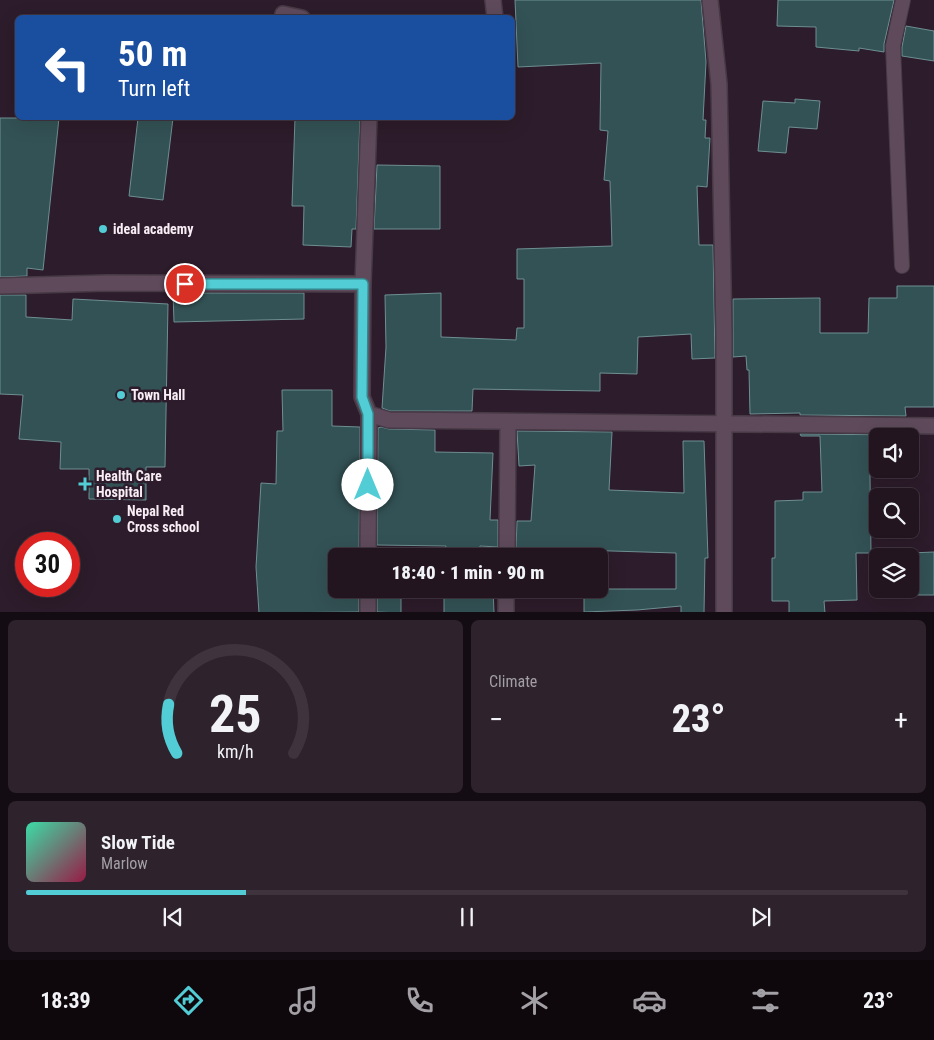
<!DOCTYPE html>
<html lang="en">
<head>
<meta charset="utf-8">
<style>
	:root { --surface:#221520; --page:#2e222d; --text:#f1f3f6; --muted:#a29fa5; --line:#3f343e; --accent:#52ccd5 }
	body { margin:0; font-family:"Roboto Condensed",sans-serif; background:var(--page); color:var(--text); height:100vh; display:flex; flex-direction:column; font-size:19px; white-space:nowrap }
	* { box-sizing:border-box; margin:0 }
	p { font-size:16px; color:var(--muted) }
	.icon { flex:none; width:28px; height:28px; fill:none; stroke:currentColor; stroke-width:2; stroke-linecap:round; stroke-linejoin:round }
	.map { position:relative; height:612px; overflow:hidden }
	.details { display:flex; flex-direction:column; gap:8px; padding:8px; background:#130c12; flex:1 }
	.details>* { flex:none }
	.guide { position:absolute; left:15px; top:15px; width:500px; height:105px; border-radius:8px; box-shadow:0 5px 20px #0002,0 0 0 1px var(--line); background:#1a4fa0; color:#fff; overflow:hidden }
	.tools { position:absolute; left:869px; top:428px; display:grid; gap:10px }
	.tools a { display:grid; place-items:center; width:50px; height:50px; border-radius:8px; background:var(--surface); box-shadow:0 5px 20px #0002,0 0 0 1px var(--line); font-size:25px }
	.speed { position:absolute; left:15px; top:532px; display:flex; gap:10px; font-size:25px; font-weight:700; text-align:center }
	.speed>* { display:grid; place-content:center; width:65px; height:65px; border-radius:50%; background:var(--surface); box-shadow:0 5px 20px #0002,0 0 0 1px var(--line); line-height:1 }
	.speed .limit { border:8px solid #d22; background:#fff; color:#111 }
	.pin { position:absolute; display:grid; place-items:center; width:42px; height:42px; color:#fff; margin:-21px; border:2px solid #fff; border-radius:50%; box-shadow:0 1px 5px #0007 }
	.me { position:absolute; width:55px; margin:-28px; rotate:0deg; stroke-linejoin:round; filter:drop-shadow(0 0 4px #0008) }
	.turn { display:flex; align-items:center; gap:18px; height:105px; padding:0 20px; font-size:22px }
	.turn .icon { width:65px; height:65px; stroke-width:2.5 }
	.turn b { display:block; font-size:35px; line-height:42px }
	.big { font-size:38px; font-weight:800; line-height:1.1 }
	.details .card { flex:1; display:flex; flex-direction:column; justify-content:center; gap:8px; min-width:0; padding:0 18px; border-radius:8px; background:var(--page) }
	.details .dial { align-items:center; gap:0 }
	.dial svg { height:130px; overflow:visible; fill:none; stroke:var(--line); stroke-width:7; stroke-linecap:round; text-anchor:middle }
	.dial text { fill:var(--text); stroke:none }
	.song { display:flex; align-items:center; gap:15px }
	.cover { width:60px; height:60px; border-radius:8px; background:linear-gradient(135deg,hsl(160 70% 55%),hsl(340 70% 35%)) }
	.played { height:5px; border-radius:2px; background:linear-gradient(90deg,var(--accent) 25%,var(--line) 25%) }
	.keys { display:flex; justify-content:space-around; direction:ltr }
	.heat { display:flex; justify-content:space-between; align-items:center; font-size:28px; direction:ltr }
	.details .tiles { flex:1; display:grid; gap:8px; grid-template-columns:1fr 1fr }
	.card:last-child { grid-column:span 2 }
	.trip { position:absolute; left:328px; top:548px; width:280px; height:50px; border-radius:8px; background:var(--surface); box-shadow:0 5px 20px #0002,0 0 0 1px var(--line); font-weight:800; line-height:50px; text-align:center }
	.menu { display:flex; height:80px; justify-content:space-around; align-items:center; background:#0e080d; color:var(--muted) }
	.menu .icon { width:35px; height:35px }
	.menu .active { color:var(--accent) }
	.menu b { font-size:22px; color:var(--text) }
	.map>svg:first-child { display:block }
	.building { fill:#335255; stroke:#6e8f92 }
	.lines { fill:none; stroke-linecap:round; stroke-linejoin:round }
	.lane-casing { stroke:#473945; stroke-width:16 }
	.street-casing { stroke:#473945; stroke-width:18 }
	.lane { stroke:#5e4a5b; stroke-width:14 }
	.street { stroke:#5e4a5b; stroke-width:15 }
	.route-casing { stroke:#35858a; stroke-width:12 }
	.route { stroke:#52ccd5; stroke-width:9 }
	.poi-dot { fill:#52ccd5; stroke:#2d1c2b; stroke-width:2 }
	.labels { text-anchor:middle; stroke-width:5; stroke-linejoin:round; paint-order:stroke }
	.poi-label { font-size:14px; font-weight:bold; fill:#f9edf6; stroke:#2d1c2b; text-anchor:start }
</style>
</head>
<body>
<div class="map">
<svg width="934" height="613" viewBox="0 0 934 613">
	<rect width="100%" height="100%" fill="#2d1c2b"/>
	<!-- building -->
	<path class="building" d="M515,0H701L706,62L703,120H706L705,138H710L707,187L697,186L699,245H713L715,358L692,359L691,334L638,337L637,374L600,373V391L473,389L472,411H390L382,408L386,347L385,295L441,293V337L516,340L517,328H524V279H517V249L612,246L610,181L604,180L608,131L600,130L601,63L518,67Z
		M778,0H894L884,44V52L859,48V51L816,47V27L777,26Z
		M906,26L934,31V61L902,56V47Z
		M795,99L820,101L817,129L789,127L786,153L758,151L763,101L795,103Z
		M0,118H59L43,270L27,268V276L0,277Z
		M138,118H173L163,200L129,196Z
		M295,118H360L356,229H352L351,247L303,245L304,206H292Z
		M377,165L440,166V229H374Z
		M897,286H934V407H905L906,416L800,415V413L750,414L749,370H747L746,356L733,357V299L820,298V333H868L869,298H897Z
		M173,293H304V319L174,322Z
		M0,295H26V317L72,320L73,299L168,304L165,467H146V500L89,499V469H60L61,442L19,439L23,395L0,394Z
		M282,390H332V426L360,427L359,556H336V589H359V612L259,613L256,567L261,483L276,484L277,431H283Z
		M381,427L389,429L435,430V452L493,453L490,520H498V547L480,546L479,556H445L446,546L377,545L378,428Z
		M517,431L612,432L609,490L684,493L683,441H704L708,558H705L704,613H681V606L637,610L584,612V589H676V553L516,548L517,521H531L535,465L519,466Z
		M800,434L907,435L878,436V468H871L870,476L871,553H856L857,600L824,601L825,613H789V601H772V558H775V501L803,500V492H822L820,436H801Z
		M934,552V595H912L910,553Z
		M444,589H493L494,613H444Z
		M377,590H401V613L377,612Z"/>
	<g class="lines">
		<defs>
			<path id="lane" d="M902,266L893,46L903,0"/>
			<path id="street" d="M493,0L495,18
				M710,0L719,84L724,334V613
				M283,14L302,18
				M369,118L363,284L362,397L369,414L389,420L934,426
				M0,286L106,283L363,284
				M368,556L369,414
				M507,556L508,422
				M368,613V589
				M506,613V589"/>
		</defs>
		<!-- lane casing -->
		<use href="#lane" class="lane-casing"/>
		<!-- street casing -->
		<use href="#street" class="street-casing"/>
		<!-- lane -->
		<use href="#lane" class="lane"/>
		<!-- street -->
		<use href="#street" class="street"/>
	</g>
	<g class="lines">
		<defs>
			<path id="route" d="M185,284H363L362,397L368,414V485"/>
		</defs>
		<!-- route casing -->
		<use href="#route" class="route-casing"/>
		<!-- route -->
		<use href="#route" class="route"/>
	</g>
	<!-- markers -->
	<g class="poi-dot">
		<circle cx="103" cy="229" r="5"/>
		<circle cx="121" cy="395" r="5"/>
		<path d="M82.5 476.5h5v5h5v5h-5v5h-5v-5h-5v-5h5z"/>
		<circle cx="117" cy="519" r="5"/>
	</g>
	<g class="labels">
		<!-- poi labels -->
		<g class="poi-label">
			<text x="113" y="234">ideal academy</text>
			<text x="131" y="400">Town Hall</text>
			<text x="96" y="481">Health Care<tspan x="96" dy="16">Hospital</tspan></text>
			<text x="127" y="516">Nepal Red<tspan x="127" dy="16">Cross school</tspan></text>
		</g>
	</g>
</svg>
<div class="tools">
<a><svg class="icon" aria-label="sound" viewBox="0 0 24 24"><path d="M4 9h4l5-4v14l-5-4H4zM17 9q2 3 0 6"/></svg></a>
<a><svg class="icon" aria-label="search" viewBox="0 0 24 24"><circle cx="10" cy="10" r="6"/><path d="M15 15l6 6"/></svg></a>
<a><svg class="icon" aria-label="layers" viewBox="0 0 24 24"><path d="M12 4l9 5-9 5-9-5zM3 14l9 5 9-5"/></svg></a>
</div>
<div class="speed"><div class="limit">30</div></div>
<div class="pin" style="left:185px;top:284px;background:#d93025"><svg class="icon" aria-label="arrive" viewBox="0 0 24 24"><path d="M6 21V4h12l-3 4 3 4H6"/></svg></div>
<svg class="me" style="left:368px;top:485px" viewBox="-20 -20 40 40"><circle r="19" fill="#fff"/><path d="M0-13L10 11 0 6-10 11z" fill="#52ccd5"/></svg>
<div class="trip">18:40 · 1 min · 90 m</div>
<div class="guide">
<div class="turn"><svg class="icon" aria-label="left" viewBox="0 0 24 24"><path d="M17 20v-9H6M10 6l-5 5 5 5"/></svg><div><b>50 m</b>Turn left</div></div>
</div>
</div>
<section class="details">
<div class="tiles">
<div class="card dial"><svg viewBox="0 0 100 80">
<path d="M14 69A42 42 0 1 1 86 69"/>
<path d="M14 69A42 42 0 0 1 9 39" stroke="#52ccd5"/>
<text x="50" y="56" font-size="32" font-weight="700">25</text>
<text x="50" y="72" font-size="11">km/h</text>
</svg></div>
<div class="card"><p>Climate</p>
<div class="heat"><a>−</a><b class="big">23°</b><a>+</a></div>
</div>
<div class="card">
<div class="song"><i class="cover"></i><div><b>Slow Tide</b><p>Marlow</p></div></div>
<div class="played"></div>
<div class="keys"><svg class="icon" aria-label="previous" viewBox="0 0 24 24"><path d="M18 5L8 12l10 7zM5 5v14"/></svg><svg class="icon" aria-label="pause" viewBox="0 0 24 24"><path d="M8 5v14M16 5v14"/></svg><svg class="icon" aria-label="next" viewBox="0 0 24 24"><path d="M6 5l10 7-10 7zM19 5v14"/></svg></div>
</div>
</div>
</section>
<nav class="menu">
<b>18:39</b>
<svg class="icon active" aria-label="directions" viewBox="0 0 24 24"><path d="M12 3l9 9-9 9-9-9zM9 14v-3h6M13 9l2 2-2 2"/></svg>
<svg class="icon" aria-label="music" viewBox="0 0 24 24"><path d="M9 18V5l10-2v13"/><circle cx="6" cy="18" r="3"/><circle cx="16" cy="16" r="3"/></svg>
<svg class="icon" aria-label="phone" viewBox="0 0 24 24"><path d="M5 4h4l2 5-3 2q2 4 5 5l2-3 5 2v4C11 20 4 13 5 4z"/></svg>
<svg class="icon" aria-label="climate" viewBox="0 0 24 24"><path d="M12 3v18M4 7l16 10M4 17L20 7"/></svg>
<svg class="icon" aria-label="car" viewBox="0 0 24 24"><path d="M5 17H2v-5l4-1 3-4h7l3 4 3 1v5h-3M9 17h6M6 11h13"/><circle cx="7" cy="17" r="2"/><circle cx="17" cy="17" r="2"/></svg>
<svg class="icon" aria-label="filters" viewBox="0 0 24 24"><path d="M4 7h16M4 17h16"/><circle cx="9" cy="7" r="2"/><circle cx="15" cy="17" r="2"/></svg>
<b>23°</b>
</nav>
</body>
</html>
